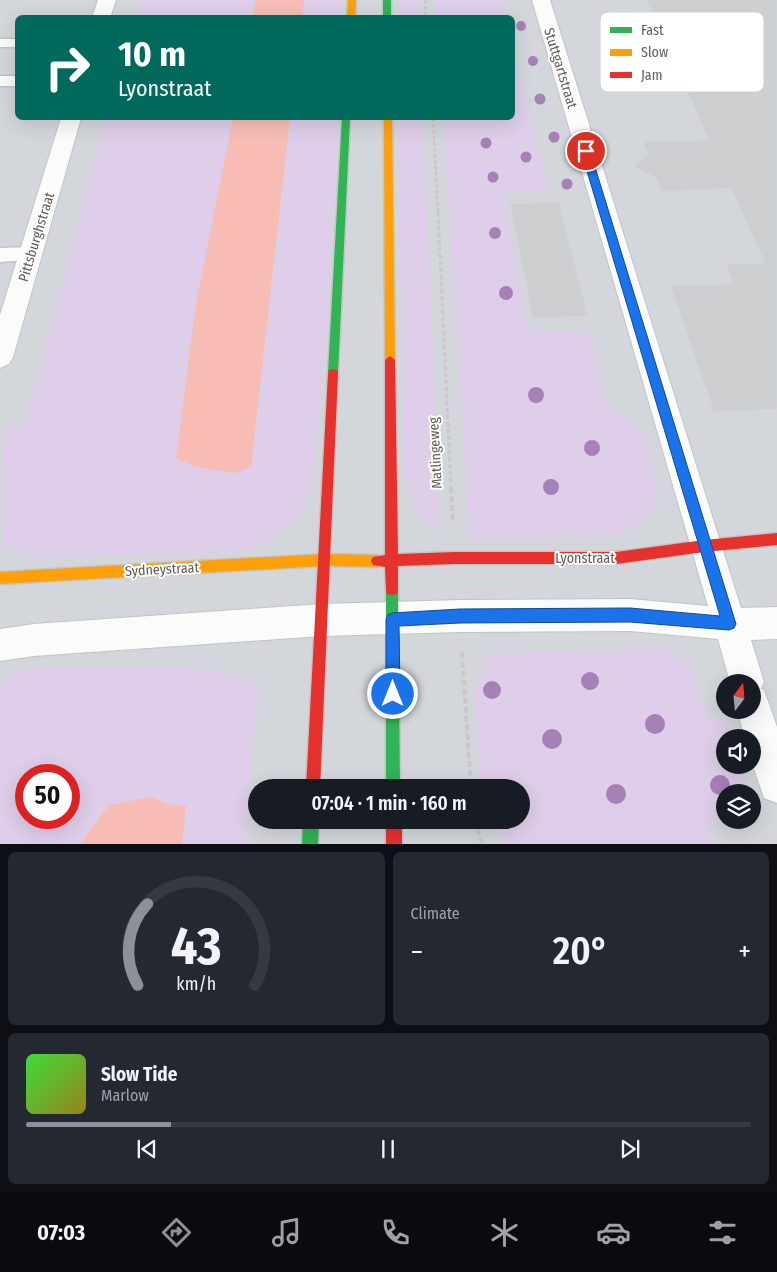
<!DOCTYPE html>
<html lang="en">
<head>
<meta charset="utf-8">
<style>
	:root { --surface:#171b24; --page:#242831; --text:#f1f3f6; --muted:#9ea1a6; --line:#363941; --accent:#8c9099 }
	body { margin:0; font-family:"Fira Sans Condensed",sans-serif; background:var(--page); color:var(--text); height:100vh; display:flex; flex-direction:column; font-size:19px; white-space:nowrap }
	* { box-sizing:border-box; margin:0 }
	p { font-size:16px; color:var(--muted) }
	.icon { flex:none; width:28px; height:28px; fill:none; stroke:currentColor; stroke-width:2; stroke-linecap:round; stroke-linejoin:round }
	.map { position:relative; height:844px; overflow:hidden }
	.side { display:flex; flex-direction:column; gap:8px; padding:8px; background:#0d0f14; flex:1 }
	.side>* { flex:none }
	.top-card { position:absolute; left:15px; top:15px; width:500px; height:105px; border-radius:8px; box-shadow:0 5px 20px #0002; background:#00695c; color:#fff; overflow:hidden }
	.needle { width:32px; rotate:16deg }
	.fabs { position:absolute; left:716px; top:674px; display:grid; gap:10px }
	.fabs a { display:grid; place-items:center; width:45px; height:45px; border-radius:50%; background:var(--surface); box-shadow:0 5px 20px #0002; font-size:25px }
	.speed { position:absolute; left:15px; top:764px; display:flex; gap:10px; font-size:25px; font-weight:700; text-align:center }
	.speed>* { display:grid; place-content:center; width:65px; height:65px; border-radius:50%; background:var(--surface); box-shadow:0 5px 20px #0002; line-height:1 }
	.speed .limit { border:8px solid #d22; background:#fff; color:#111 }
	.pin { position:absolute; display:grid; place-items:center; width:42px; height:42px; color:#fff; margin:-21px; border:2px solid #fff; border-radius:50%; box-shadow:0 1px 5px #0007 }
	.me { position:absolute; width:55px; margin:-28px; rotate:0deg; stroke-linejoin:round; filter:drop-shadow(0 0 4px #0008) }
	.turn { display:flex; align-items:center; gap:18px; height:105px; padding:0 20px; font-size:22px }
	.turn .icon { width:65px; height:65px; stroke-width:2.5 }
	.turn b { display:block; font-size:35px; line-height:42px }
	.big { font-size:38px; font-weight:600; line-height:1.1 }
	.side .card { flex:1; display:flex; flex-direction:column; justify-content:center; gap:8px; min-width:0; padding:0 18px; border-radius:8px; background:var(--page) }
	.side .dial { align-items:center; gap:0 }
	.dial svg { height:130px; overflow:visible; fill:none; stroke:var(--line); stroke-width:7; stroke-linecap:round; text-anchor:middle }
	.dial text { fill:var(--text); stroke:none }
	.song { display:flex; align-items:center; gap:15px }
	.cover { width:60px; height:60px; border-radius:8px; background:linear-gradient(135deg,hsl(120 70% 55%),hsl(50 70% 35%)) }
	.played { height:5px; border-radius:2px; background:linear-gradient(90deg,var(--accent) 20%,var(--line) 20%) }
	.keys { display:flex; justify-content:space-around; direction:ltr }
	.heat { display:flex; justify-content:space-between; align-items:center; font-size:28px; direction:ltr }
	.side .tiles { flex:1; display:grid; gap:8px; grid-template-columns:1fr 1fr }
	.card:last-child { grid-column:span 2 }
	.trip { position:absolute; left:248px; top:779px; width:282px; height:50px; border-radius:25px; background:var(--surface); box-shadow:0 5px 20px #0002; font-weight:600; line-height:50px; text-align:center }
	.dock { display:flex; height:80px; justify-content:space-around; align-items:center; background:#090b0e; color:var(--muted) }
	.dock .icon { width:35px; height:35px }
	.dock .on { color:var(--accent) }
	.dock b { font-size:22px; color:var(--text) }
	.map>svg:first-child { display:block }
	.industrial { fill:#d3d6da; fill-rule:evenodd }
	.green { fill:#decee9; fill-rule:evenodd }
	.water { fill:#f7bdb5 }
	.building { fill:#ccced0; stroke:#d2d6da }
	.lines { fill:none; stroke-linecap:round; stroke-linejoin:round }
	.lane-casing { stroke:#c3c3c4; stroke-width:3 }
	.street-casing { stroke:#c3c3c4; stroke-width:2 }
	.fast-casing { stroke:#c5c5c5; stroke-width:3 }
	.slow-casing { stroke:#c5c5c5; stroke-width:3 }
	.jam-casing { stroke:#c5c5c5; stroke-width:3 }
	.path-far2 { stroke:#cdc6cd; stroke-width:2.5; stroke-dasharray:4 2; stroke-linecap:butt }
	.path-far1 { stroke:#cdc6cd; stroke-width:3; stroke-dasharray:4.5 2.5; stroke-linecap:butt }
	.path { stroke:#cdc6cd; stroke-width:4; stroke-dasharray:6 3; stroke-linecap:butt }
	.lane { fill:#fbfbfc; fill-rule:evenodd }
	.street { fill:#fbfbfc; fill-rule:evenodd }
	.fast { fill:#30b455; fill-rule:evenodd }
	.slow { fill:#ff9f0a; fill-rule:evenodd }
	.jam { fill:#e5322d; fill-rule:evenodd }
	.tree { fill:#a681b6 }
	.route { fill:#1a73e8; stroke:#114b97 }
	.labels { text-anchor:middle; stroke-width:4; stroke-linejoin:round; paint-order:stroke }
	.street-label { font-size:14px; fill:#625b59; stroke:#fff }
	.key { fill:#fff; stroke:#d0cecd; stroke-width:1 }
	.key-label { font-size:14px; fill:#625b59 }
</style>
</head>
<body>
<div class="map">
<svg width="777" height="845" viewBox="0 0 777 845">
	<rect width="100%" height="100%" fill="#e3e7ea"/>
	<!-- industrial -->
	<path class="industrial" d="M0,0H777V844L0,845ZM18,18H512V118H18ZM725,682H752V710H725ZM725,738H752V765H725ZM26,775H69V818H26ZM256,788H521V820H256ZM725,792H752V820H725Z"/>
	<!-- green -->
	<path class="green" d="M139,0H256L253,17L134,18Z
		M304,0H343L342,17L302,18Z
		M399,0H418L419,17H399Z
		M435,0H500L505,17H436Z
		M513,47L548,191L504,192L529,330L591,333L606,405L642,428L659,496L650,515L620,535L470,539L443,118H512Z
		M105,118H233L196,304L176,458L251,467L290,118H338L328,334L312,483L302,508L289,526L252,551L58,558L31,557L5,545C0,512 0,460 7,426L24,425Z
		M398,118H423L441,531L427,523L414,501L404,474Z
		M669,647L691,666L710,720L729,719L734,737L725,738V765H741L748,792H725V820H730H708L713,844H505L500,838L493,820H521V788L481,787L474,687L489,654Z
		M25,667L181,668L226,671L260,684L254,733L246,844H182L186,806L166,804L151,797L109,805L80,844L0,845V686ZM26,775H69V818H26Z"/>
	<!-- water -->
	<path class="water" d="M256,0H304L302,17H253Z
		M233,118H290L251,467L236,473L195,467L176,458L196,304Z
		M151,797L166,804L186,806L182,844H80L109,805Z"/>
	<!-- building -->
	<path class="building" d="M646,0H777V409L714,412L671,286L734,284L726,264L765,263L731,188L661,191L656,178L634,166L648,154L643,142L709,140L675,63L614,65L601,29L659,27Z
		M559,202L588,316L533,318L510,204Z"/>
	<g class="lines">
		<defs>
			<path id="lane" d="M0,39H18V47H0Z
				M0,76H18V86H0Z
				M31,247L37,249L40,254L37,259L0,262V248Z"/>
			<path id="street" d="M98,0H116L110,18H92Z
				M532,0H550L741,608L777,607V639L751,640L764,682L761,689L764,690L777,727V803L764,798L752,763V738H745L737,710H752V682H730L718,639L630,631L460,632L322,636L34,656L0,661V629L34,624L322,604L460,600L630,599L708,606Z
				M61,118H81L13,357L9,364L0,368V315Z"/>
			<path id="fast" d="M383,0H391V18H383Z
				M342,118H350L338,373L337,376H329L328,373Z
				M392,583L397,584L398,589L400,788H386V589L387,584Z
				M303,820H319L318,845H302Z"/>
			<path id="slow" d="M348,0H356L355,18H347Z
				M384,118H392L395,360L390,364L385,360Z
				M325,554L377,555L381,557L383,561L381,565L377,567L325,566L0,584V572Z"/>
			<path id="jam" d="M390,356L395,360L398,554L455,552H616L704,540L777,533V545L704,552L616,564H455L398,566V589L397,594L392,595L387,594L386,589L385,567L373,565L371,561L373,557L385,555V360Z
				M333,369L337,370L338,373L320,788H306L328,373L329,370Z
				M386,820H402V845H386Z"/>
		</defs>
		<!-- lane casing -->
		<use href="#lane" class="lane-casing"/>
		<!-- street casing -->
		<use href="#street" class="street-casing"/>
		<!-- fast casing -->
		<use href="#fast" class="fast-casing"/>
		<!-- slow casing -->
		<use href="#slow" class="slow-casing"/>
		<!-- jam casing -->
		<use href="#jam" class="jam-casing"/>
		<!-- path-far2 -->
		<path class="path-far2" d="M425,0L426,18
			M433,118L438,213"/>
		<!-- path-far1 -->
		<path class="path-far1" d="M438,212L451,488"/>
		<!-- path -->
		<path class="path" d="M451,487L453,523
			M462,653L471,788
			M476,820L479,837L484,845"/>
		<!-- lane -->
		<use href="#lane" class="lane"/>
		<!-- street -->
		<use href="#street" class="street"/>
		<!-- fast -->
		<use href="#fast" class="fast"/>
		<!-- slow -->
		<use href="#slow" class="slow"/>
		<!-- jam -->
		<use href="#jam" class="jam"/>
	</g>
	<!-- trees -->
	<g class="tree">
		<circle cx="521" cy="26" r="5"/>
		<circle cx="533" cy="61" r="5"/>
		<circle cx="540" cy="99" r="5.5"/>
		<circle cx="554" cy="137" r="5.5"/>
		<circle cx="486" cy="143" r="5.5"/>
		<circle cx="526" cy="157" r="5.5"/>
		<circle cx="493" cy="177" r="5.5"/>
		<circle cx="567" cy="184" r="5.5"/>
		<circle cx="495" cy="233" r="6"/>
		<circle cx="506" cy="293" r="7"/>
		<circle cx="536" cy="395" r="8"/>
		<circle cx="592" cy="448" r="8"/>
		<circle cx="551" cy="487" r="8"/>
		<circle cx="590" cy="681" r="9"/>
		<circle cx="492" cy="690" r="9"/>
		<circle cx="655" cy="724" r="10"/>
		<circle cx="552" cy="739" r="10"/>
		<circle cx="720" cy="785" r="10"/>
		<circle cx="616" cy="794" r="10"/>
	</g>
	<!-- route -->
	<path class="route" d="M586,148L590,151L736,624L734,628L729,630L630,622L460,623L399,626L400,694L398,699L393,701L388,699L386,694V619L388,615L392,613L460,609L630,608L720,616L581,151Z"/>
	<g class="labels">
		<!-- street labels -->
		<g class="street-label">
			<text transform="translate(561 68) rotate(73)" y="5">Stuttgartstraat</text>
			<text transform="translate(36 237) rotate(-73)" y="5">Pittsburghstraat</text>
			<text transform="translate(435 453) rotate(-93)" y="5">Matlingeweg</text>
			<text x="585" y="563">Lyonstraat</text>
			<text transform="translate(162 569) rotate(-3)" y="5">Sydneystraat</text>
		</g>
	</g>
	<!-- legend -->
	<rect x="600" y="12" width="164" height="80" rx="8" class="key"/>
	<rect x="610" y="27" width="22" height="6" fill="#30b455"/>
	<rect x="610" y="49" width="22" height="7" fill="#ff9f0a"/>
	<rect x="610" y="72" width="22" height="6" fill="#e5322d"/>
	<g class="key-label">
		<text x="641" y="35">Fast</text>
		<text x="641" y="57">Slow</text>
		<text x="641" y="80">Jam</text>
	</g>
</svg>
<div class="fabs">
<a><svg class="needle" viewBox="-14 -14 28 28"><path d="M0-13l5 13h-10z" fill="#e53935"/><path d="M0 13l5-13h-10z" fill="#9ea1a6"/></svg></a>
<a><svg class="icon" aria-label="sound" viewBox="0 0 24 24"><path d="M4 9h4l5-4v14l-5-4H4zM17 9q2 3 0 6"/></svg></a>
<a><svg class="icon" aria-label="layers" viewBox="0 0 24 24"><path d="M12 4l9 5-9 5-9-5zM3 14l9 5 9-5"/></svg></a>
</div>
<div class="speed"><div class="limit">50</div></div>
<div class="pin" style="left:586px;top:151px;background:#d93025"><svg class="icon" aria-label="arrive" viewBox="0 0 24 24"><path d="M6 21V4h12l-3 4 3 4H6"/></svg></div>
<svg class="me" style="left:393px;top:694px" viewBox="-20 -20 40 40"><circle r="17" fill="#1a73e8" stroke="#fff" stroke-width="3"/><path d="M0-11L8 9 0 5-8 9z" fill="#fff"/></svg>
<div class="trip">07:04 · 1 min · 160 m</div>
<div class="top-card">
<div class="turn"><svg class="icon" aria-label="right" viewBox="0 0 24 24"><path d="M7 20v-9h11M14 6l5 5-5 5"/></svg><div><b>10 m</b>Lyonstraat</div></div>
</div>
</div>
<section class="side">
<div class="tiles">
<div class="card dial"><svg viewBox="0 0 100 80">
<path d="M14 69A42 42 0 1 1 86 69"/>
<path d="M14 69A42 42 0 0 1 20 19" stroke="#8c9099"/>
<text x="50" y="56" font-size="32" font-weight="700">43</text>
<text x="50" y="72" font-size="11">km/h</text>
</svg></div>
<div class="card"><p>Climate</p>
<div class="heat"><a>−</a><b class="big">20°</b><a>+</a></div>
</div>
<div class="card">
<div class="song"><i class="cover"></i><div><b>Slow Tide</b><p>Marlow</p></div></div>
<div class="played"></div>
<div class="keys"><svg class="icon" aria-label="previous" viewBox="0 0 24 24"><path d="M18 5L8 12l10 7zM5 5v14"/></svg><svg class="icon" aria-label="pause" viewBox="0 0 24 24"><path d="M8 5v14M16 5v14"/></svg><svg class="icon" aria-label="next" viewBox="0 0 24 24"><path d="M6 5l10 7-10 7zM19 5v14"/></svg></div>
</div>
</div>
</section>
<nav class="dock">
<b>07:03</b>
<svg class="icon on" aria-label="directions" viewBox="0 0 24 24"><path d="M12 3l9 9-9 9-9-9zM9 14v-3h6M13 9l2 2-2 2"/></svg>
<svg class="icon" aria-label="music" viewBox="0 0 24 24"><path d="M9 18V5l10-2v13"/><circle cx="6" cy="18" r="3"/><circle cx="16" cy="16" r="3"/></svg>
<svg class="icon" aria-label="phone" viewBox="0 0 24 24"><path d="M5 4h4l2 5-3 2q2 4 5 5l2-3 5 2v4C11 20 4 13 5 4z"/></svg>
<svg class="icon" aria-label="climate" viewBox="0 0 24 24"><path d="M12 3v18M4 7l16 10M4 17L20 7"/></svg>
<svg class="icon" aria-label="car" viewBox="0 0 24 24"><path d="M5 17H2v-5l4-1 3-4h7l3 4 3 1v5h-3M9 17h6M6 11h13"/><circle cx="7" cy="17" r="2"/><circle cx="17" cy="17" r="2"/></svg>
<svg class="icon" aria-label="filters" viewBox="0 0 24 24"><path d="M4 7h16M4 17h16"/><circle cx="9" cy="7" r="2"/><circle cx="15" cy="17" r="2"/></svg>
</nav>
</body>
</html>
